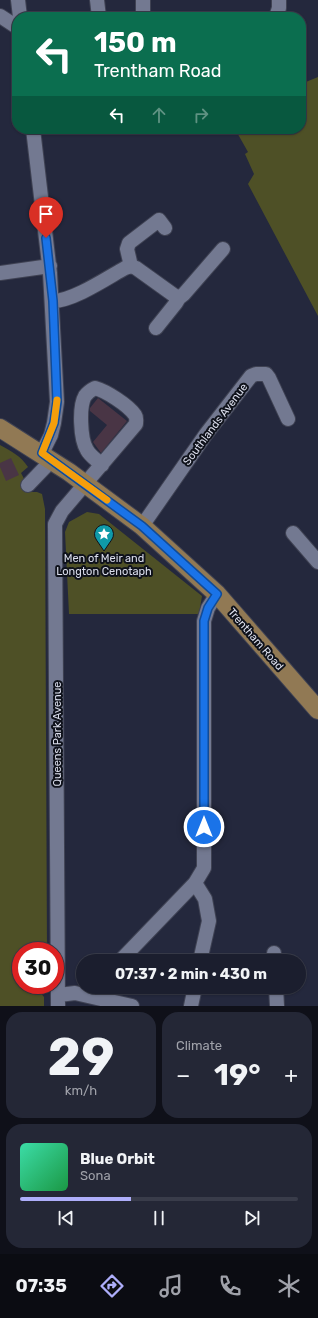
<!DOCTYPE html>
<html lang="en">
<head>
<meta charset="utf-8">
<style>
	:root { --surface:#1b1e2e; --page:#242736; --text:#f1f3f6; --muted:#a0a2aa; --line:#393c4a; --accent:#aeaefa }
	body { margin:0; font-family:Rubik,sans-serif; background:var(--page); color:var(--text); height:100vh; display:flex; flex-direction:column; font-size:15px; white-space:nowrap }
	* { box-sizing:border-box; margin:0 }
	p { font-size:13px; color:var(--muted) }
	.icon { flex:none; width:22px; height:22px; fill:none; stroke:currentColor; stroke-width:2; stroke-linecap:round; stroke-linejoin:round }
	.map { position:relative; height:1006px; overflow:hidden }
	.panel { display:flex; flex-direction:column; gap:6px; padding:6px; background:#0f1019; flex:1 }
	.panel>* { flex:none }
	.guide { position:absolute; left:12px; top:12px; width:294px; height:122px; border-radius:16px; box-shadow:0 1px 3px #0004,0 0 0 1px var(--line); background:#0b6e4f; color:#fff; overflow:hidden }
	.speed { position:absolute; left:12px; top:942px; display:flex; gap:8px; font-size:20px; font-weight:700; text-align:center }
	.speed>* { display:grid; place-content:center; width:52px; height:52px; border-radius:50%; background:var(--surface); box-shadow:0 1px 3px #0004,0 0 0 1px var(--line); line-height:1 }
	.speed .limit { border:6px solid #d22; background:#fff; color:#111 }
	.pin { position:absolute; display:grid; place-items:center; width:34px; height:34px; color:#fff; margin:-41px -17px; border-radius:50% 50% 50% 0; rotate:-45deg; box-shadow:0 0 4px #0007 }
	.pin .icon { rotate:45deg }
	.me { position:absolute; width:44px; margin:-22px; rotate:0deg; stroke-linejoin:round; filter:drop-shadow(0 0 3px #0008) }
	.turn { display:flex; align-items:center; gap:14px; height:84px; padding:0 16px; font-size:18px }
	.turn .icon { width:52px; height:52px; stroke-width:2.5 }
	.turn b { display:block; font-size:28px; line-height:34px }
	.lanes { display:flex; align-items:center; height:38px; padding:0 16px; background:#0003; justify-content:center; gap:20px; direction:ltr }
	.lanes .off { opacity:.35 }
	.big { font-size:30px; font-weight:700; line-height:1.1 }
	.panel .widget { flex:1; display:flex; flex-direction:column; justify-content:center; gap:6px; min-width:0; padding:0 14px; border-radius:16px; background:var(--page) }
	.panel .dial { align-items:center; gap:0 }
	.dial b { font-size:52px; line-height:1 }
	.song { display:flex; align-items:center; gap:12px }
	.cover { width:48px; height:48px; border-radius:6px; background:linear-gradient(135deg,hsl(160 70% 55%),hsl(140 70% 35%)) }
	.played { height:4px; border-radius:2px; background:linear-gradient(90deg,var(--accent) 40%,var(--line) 40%) }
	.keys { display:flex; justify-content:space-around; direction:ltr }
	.heat { display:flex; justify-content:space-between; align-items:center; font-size:22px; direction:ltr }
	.panel .tiles { flex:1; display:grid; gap:6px; grid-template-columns:1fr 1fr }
	.widget:last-child { grid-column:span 2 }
	.trip { position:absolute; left:76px; top:954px; width:230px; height:40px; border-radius:20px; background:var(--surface); box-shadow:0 1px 3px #0004,0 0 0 1px var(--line); font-weight:700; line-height:40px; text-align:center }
	.tab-bar { display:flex; height:64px; justify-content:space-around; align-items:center; background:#0b0c12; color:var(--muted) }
	.tab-bar .icon { width:28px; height:28px }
	.tab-bar .on { color:var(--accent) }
	.tab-bar b { font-size:18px; color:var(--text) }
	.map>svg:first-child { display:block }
	.green { fill:#4e5026 }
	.building { fill:#493545 }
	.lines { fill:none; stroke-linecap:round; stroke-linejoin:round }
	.minor-casing { stroke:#3f4253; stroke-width:16 }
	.major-casing { stroke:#3f4253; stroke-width:20 }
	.minor { stroke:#737991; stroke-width:14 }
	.major { stroke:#917954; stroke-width:18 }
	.route-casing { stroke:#114b97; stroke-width:10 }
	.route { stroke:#1a73e8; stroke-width:7 }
	.slow { stroke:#f59e0b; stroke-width:7 }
	.labels { text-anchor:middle; stroke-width:4; stroke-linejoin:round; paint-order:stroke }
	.street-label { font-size:11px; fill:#dcdfed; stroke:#0f121b }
	.poi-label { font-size:11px; fill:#dcdfed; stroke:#0f121b }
</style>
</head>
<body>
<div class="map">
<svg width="318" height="1006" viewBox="0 0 318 1006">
	<rect width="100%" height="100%" fill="#24283d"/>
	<!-- green -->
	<path class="green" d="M318,77V316L248,184L254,174L245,154L248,152L235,129H301V84Z
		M0,445C11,451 21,456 28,467L21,473L31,492H37L42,494L45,509L47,951H21V985H39L40,992L44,997V1006H0Z
		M87,512L99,514L202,596L199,614H69L65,532L69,522Z"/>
	<!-- building -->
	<path class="building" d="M98,398L127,421L101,453L93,442L107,425L90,411V408Z
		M11,458L19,475L6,481L0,467V463Z"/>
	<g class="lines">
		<defs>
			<path id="minor" d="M18,0L20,17
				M97,0L99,17
				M143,0V17
				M0,16L17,27
				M276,17L279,8V0
				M33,129L50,273L57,402L54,423L51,435L42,453
				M131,266L127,249L129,243L159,220L165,228
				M0,273L50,266
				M53,301C73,301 107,278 125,268L131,266L136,268L175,296L179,298L184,294L223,249
				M156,328L176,303L179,298
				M28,485L52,460
				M142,526L206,434L251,376L256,374H266L269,378L288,419
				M293,533L318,562
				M195,883L205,899L209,921L200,961
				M274,953V961
				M120,961L195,883L204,868V621L208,608L217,594
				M276,987L277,1006
				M59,995L75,993L132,1006
				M58,1006L55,524L62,511L136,424C136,421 137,418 135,415C128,405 106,391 95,388C91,390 88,392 85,396C79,406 80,439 87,450C90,456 97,460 102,465
				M191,1006L195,987"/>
			<path id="major" d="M0,428L69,472L142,526L217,594L318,710"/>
		</defs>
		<!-- minor casing -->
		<use href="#minor" class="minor-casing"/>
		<!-- major casing -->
		<use href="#major" class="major-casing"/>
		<!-- minor -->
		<use href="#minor" class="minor"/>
		<!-- major -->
		<use href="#major" class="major"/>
	</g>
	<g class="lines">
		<defs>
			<path id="route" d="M46,238L53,301L57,402L54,423L42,453L142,526L217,594L208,608L204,621V827"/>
		</defs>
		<!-- route casing -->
		<use href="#route" class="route-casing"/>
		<!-- route -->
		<use href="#route" class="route"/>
		<!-- slow -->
		<path class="slow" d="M57,400L54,423L42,453L107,500"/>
	</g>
	<!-- icons -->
	<defs>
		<symbol id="sight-pin" viewBox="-11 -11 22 30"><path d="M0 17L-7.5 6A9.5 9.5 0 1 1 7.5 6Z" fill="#0f9aa8" stroke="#0f121b"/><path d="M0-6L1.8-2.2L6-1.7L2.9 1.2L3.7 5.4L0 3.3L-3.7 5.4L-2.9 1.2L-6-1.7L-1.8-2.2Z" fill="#fff"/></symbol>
	</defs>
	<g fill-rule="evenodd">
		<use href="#sight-pin" x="93" y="523" width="22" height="30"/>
	</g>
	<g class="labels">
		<!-- street labels -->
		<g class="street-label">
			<text transform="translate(215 424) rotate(-53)" y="4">Southlands Avenue</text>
			<text transform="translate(256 639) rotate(49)" y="4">Trentham Road</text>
			<text transform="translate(57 734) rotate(-90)" y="4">Queens Park Avenue</text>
		</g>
		<!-- poi labels -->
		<g class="poi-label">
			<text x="104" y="562">Men of Meir and<tspan x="104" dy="13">Longton Cenotaph</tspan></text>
		</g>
	</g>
</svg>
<div class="speed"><div class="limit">30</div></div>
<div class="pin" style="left:46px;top:238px;background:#d93025"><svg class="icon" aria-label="arrive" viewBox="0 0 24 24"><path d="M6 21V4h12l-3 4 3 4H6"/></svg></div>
<svg class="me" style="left:204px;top:827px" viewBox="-20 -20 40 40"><circle r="17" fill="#1a73e8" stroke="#fff" stroke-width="3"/><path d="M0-11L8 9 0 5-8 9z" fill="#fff"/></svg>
<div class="trip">07:37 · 2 min · 430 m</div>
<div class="guide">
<div class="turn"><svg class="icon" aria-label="left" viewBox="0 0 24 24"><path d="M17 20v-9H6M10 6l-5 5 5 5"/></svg><div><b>150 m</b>Trentham Road</div></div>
<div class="lanes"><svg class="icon" aria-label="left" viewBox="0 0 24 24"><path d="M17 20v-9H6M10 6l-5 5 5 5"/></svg><svg class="icon off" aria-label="ahead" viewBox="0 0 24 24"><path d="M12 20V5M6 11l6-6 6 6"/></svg><svg class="icon off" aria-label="right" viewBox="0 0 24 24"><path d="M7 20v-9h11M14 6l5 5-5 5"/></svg></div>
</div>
</div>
<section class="panel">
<div class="tiles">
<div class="widget dial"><b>29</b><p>km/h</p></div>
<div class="widget"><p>Climate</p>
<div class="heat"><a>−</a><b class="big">19°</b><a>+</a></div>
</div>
<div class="widget">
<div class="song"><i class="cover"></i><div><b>Blue Orbit</b><p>Sona</p></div></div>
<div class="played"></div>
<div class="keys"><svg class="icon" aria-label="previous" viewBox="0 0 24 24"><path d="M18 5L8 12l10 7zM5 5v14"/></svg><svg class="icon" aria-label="pause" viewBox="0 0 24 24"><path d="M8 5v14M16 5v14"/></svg><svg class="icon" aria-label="next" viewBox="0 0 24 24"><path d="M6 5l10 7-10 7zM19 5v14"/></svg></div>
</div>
</div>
</section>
<nav class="tab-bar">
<b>07:35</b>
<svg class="icon on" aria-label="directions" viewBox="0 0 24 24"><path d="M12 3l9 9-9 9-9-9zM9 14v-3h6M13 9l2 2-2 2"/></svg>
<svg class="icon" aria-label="music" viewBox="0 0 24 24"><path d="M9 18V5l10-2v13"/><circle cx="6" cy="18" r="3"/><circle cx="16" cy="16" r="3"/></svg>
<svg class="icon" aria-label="phone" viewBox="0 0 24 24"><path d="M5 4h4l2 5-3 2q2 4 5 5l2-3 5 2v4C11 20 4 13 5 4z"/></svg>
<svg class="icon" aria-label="climate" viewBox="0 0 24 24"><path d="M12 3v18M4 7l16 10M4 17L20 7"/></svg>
</nav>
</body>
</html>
